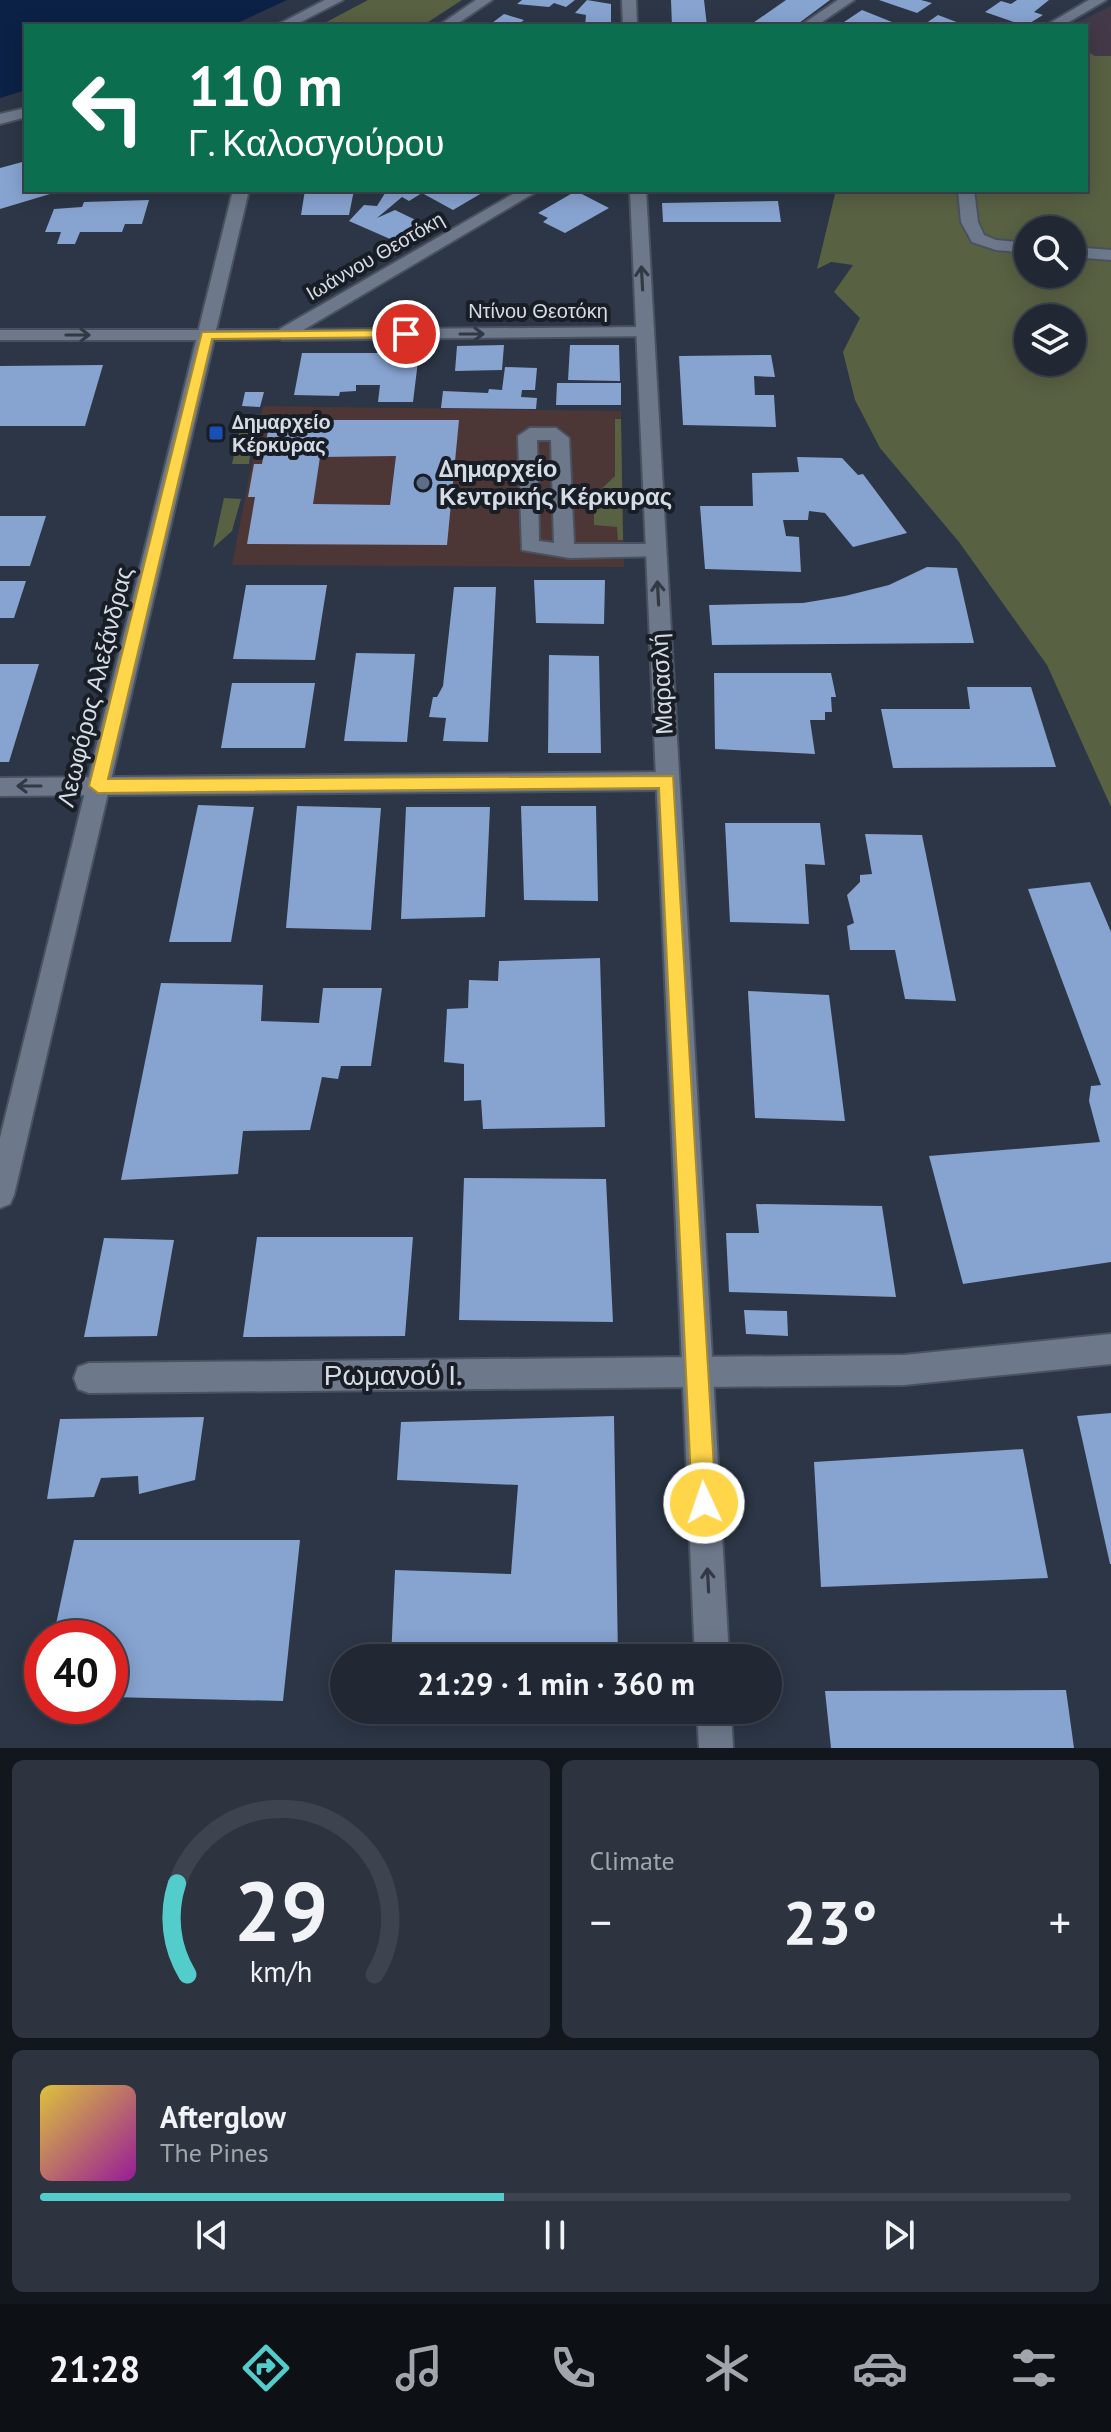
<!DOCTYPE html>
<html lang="en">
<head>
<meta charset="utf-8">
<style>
	:root { --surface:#212834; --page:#2d3440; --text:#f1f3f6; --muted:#a2a6ac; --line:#3e444f; --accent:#53cdcb }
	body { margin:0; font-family:"PT Sans",sans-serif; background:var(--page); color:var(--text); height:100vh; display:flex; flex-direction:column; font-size:30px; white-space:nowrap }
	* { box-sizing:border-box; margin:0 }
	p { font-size:26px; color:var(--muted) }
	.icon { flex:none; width:44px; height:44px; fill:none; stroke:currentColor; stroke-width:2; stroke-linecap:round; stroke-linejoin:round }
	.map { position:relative; height:1748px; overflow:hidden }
	.sheet { display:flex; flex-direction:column; gap:12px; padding:12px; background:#12161d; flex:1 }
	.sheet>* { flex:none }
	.hud { position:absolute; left:24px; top:24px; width:1064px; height:168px; border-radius:0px; box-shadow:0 4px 20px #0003,0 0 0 2px var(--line); background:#0b6e4f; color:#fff; overflow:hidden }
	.controls { position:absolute; left:1014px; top:216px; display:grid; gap:16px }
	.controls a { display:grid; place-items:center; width:72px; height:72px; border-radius:50%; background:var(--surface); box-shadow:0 4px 20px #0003,0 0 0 2px var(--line); font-size:40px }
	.speed { position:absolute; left:24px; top:1620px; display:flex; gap:16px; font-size:40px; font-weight:700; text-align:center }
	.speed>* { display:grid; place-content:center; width:104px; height:104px; border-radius:50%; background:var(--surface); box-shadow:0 4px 20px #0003,0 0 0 2px var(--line); line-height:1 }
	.speed .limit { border:12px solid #d22; background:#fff; color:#111 }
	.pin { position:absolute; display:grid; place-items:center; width:68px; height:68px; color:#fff; margin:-34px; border:4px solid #fff; border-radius:50%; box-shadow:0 2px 8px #0007 }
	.me { position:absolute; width:88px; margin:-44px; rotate:357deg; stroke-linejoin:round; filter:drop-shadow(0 0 6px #0008) }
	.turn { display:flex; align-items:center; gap:28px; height:168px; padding:0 32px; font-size:36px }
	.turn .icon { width:104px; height:104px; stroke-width:2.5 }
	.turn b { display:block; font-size:56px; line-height:68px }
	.big { font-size:60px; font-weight:700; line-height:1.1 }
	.sheet .tile { flex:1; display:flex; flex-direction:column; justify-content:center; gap:12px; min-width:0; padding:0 28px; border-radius:12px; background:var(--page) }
	.sheet .dial { align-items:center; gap:0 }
	.dial svg { height:208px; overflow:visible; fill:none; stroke:var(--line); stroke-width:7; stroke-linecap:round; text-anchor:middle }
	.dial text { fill:var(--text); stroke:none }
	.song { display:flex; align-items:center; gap:24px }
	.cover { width:96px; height:96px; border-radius:12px; background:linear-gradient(135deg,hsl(50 70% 55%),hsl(300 70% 35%)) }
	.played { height:8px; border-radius:4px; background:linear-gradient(90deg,var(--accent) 45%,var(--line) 45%) }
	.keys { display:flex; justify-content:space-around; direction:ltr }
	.heat { display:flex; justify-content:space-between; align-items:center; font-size:44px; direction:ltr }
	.sheet .tiles { flex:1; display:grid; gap:12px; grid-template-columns:1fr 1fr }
	.tile:last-child { grid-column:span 2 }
	.trip { position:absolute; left:330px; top:1644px; width:452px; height:80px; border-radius:40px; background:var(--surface); box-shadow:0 4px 20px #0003,0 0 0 2px var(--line); font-weight:700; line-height:80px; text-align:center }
	.tab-bar { display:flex; height:128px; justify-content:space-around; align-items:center; background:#0d1015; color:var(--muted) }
	.tab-bar .icon { width:56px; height:56px }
	.tab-bar .current { color:var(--accent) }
	.tab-bar b { font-size:36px; color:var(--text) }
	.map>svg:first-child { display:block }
	.commercial { fill:#4c3736 }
	.education { fill:#433948 }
	.green { fill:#596143; fill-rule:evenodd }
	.water { fill:#0b2246 }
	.building { fill:#87a3d0; fill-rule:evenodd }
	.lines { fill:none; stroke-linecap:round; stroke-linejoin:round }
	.lane-casing { stroke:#4a5260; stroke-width:4 }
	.street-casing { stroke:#4a5260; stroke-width:4 }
	.secondary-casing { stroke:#4a5260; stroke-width:4 }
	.lane { fill:#6d798b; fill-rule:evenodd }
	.street { fill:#6d798b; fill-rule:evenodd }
	.secondary { fill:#6d798b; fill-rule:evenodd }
	.oneway { stroke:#323944 }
	.route { fill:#ffd54a; stroke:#a68a30; stroke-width:2 }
	.transit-dot { fill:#1a4fb4; stroke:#191d25; stroke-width:3 }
	.service-dot { fill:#5c6f8a; stroke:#191d25; stroke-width:3 }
	.labels { text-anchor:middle; stroke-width:8; stroke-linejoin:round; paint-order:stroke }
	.far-street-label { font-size:20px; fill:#d5dce6; stroke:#191d25 }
	.far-poi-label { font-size:20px; font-weight:bold; fill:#d5dce6; stroke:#191d25; text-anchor:start }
	.poi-label { font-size:24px; font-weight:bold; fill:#d5dce6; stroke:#191d25; text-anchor:start }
	.street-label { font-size:24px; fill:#d5dce6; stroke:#191d25 }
	.near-street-label { font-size:28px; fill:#d5dce6; stroke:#191d25 }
</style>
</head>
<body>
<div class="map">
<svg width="1111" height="1748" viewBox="0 0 1111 1748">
	<rect width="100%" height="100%" fill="#2c3646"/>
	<!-- commercial -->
	<path class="commercial" d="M263,406L621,411L624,567L232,565Z"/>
	<!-- education -->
	<path class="education" d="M1111,6V56H1095L1086,51V26H1070Z"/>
	<!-- green -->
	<path class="green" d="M368,0H462L422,26H319Z
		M1086,51L1095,56H1111V807L1047,665L959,542L880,448L855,400L843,352L860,318L834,292L853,265L831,262L817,269L836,190H1086ZM1028,230H1072V274H1028ZM1028,318H1072V362H1028Z
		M242,419L253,434L249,464H232Z
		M615,419H621L623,540H618L617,527L594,525V496L615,476Z
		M224,498L241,499L232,531L213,548Z"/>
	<!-- water -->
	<path class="water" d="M0,0H287L231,26H26V90L0,98Z"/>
	<!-- building -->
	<path class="building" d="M522,0H575L566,7L554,3L549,7L517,4Z
		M587,0L611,4V26H585L586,15L575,13Z
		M671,0H704L707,26H672Z
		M786,0H830L795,26L750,25Z
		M879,0H921L932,3L917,13Z
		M1017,0H1049L1034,12L1043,15L1025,26L985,12L1001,1L1011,4Z
		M862,10L902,26H838Z
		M504,14L524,20L516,26H488Z
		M938,15L967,26H922Z
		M26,161V190L60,191L0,209V168Z
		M305,190H354L349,215H301Z
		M387,190H487L453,210L422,193L409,201L402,197L377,218L395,210L426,225L397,242L349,221L364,205L377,206Z
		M576,191L609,208L565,233L543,222L548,218L538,213Z
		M149,200L142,224H125L122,232H80L75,244H57L61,232H45L54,209L82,207L84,202Z
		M778,201L781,222H663L662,203Z
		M504,345L502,370L455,371L457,346Z
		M570,345H619L620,381L568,380Z
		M302,353H419L413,402H378L380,385H356V391L340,392L339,396L294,395Z
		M771,355L775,377L754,376L755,395H774L776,427L683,425L679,356Z
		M103,365L85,426H0V366Z
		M505,367L537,368L535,390H522L521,397L537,398L536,409L441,408L443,391L488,393L489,389L502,390Z
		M557,383H621V405H556Z
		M245,392H264L260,407L242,406Z
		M270,420H459L447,545L247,544L255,497H248L254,464H262ZM396,456L390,505L313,504L320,457Z
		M797,457L842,458L858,475L863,474L907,533L853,547L825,513L809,511L808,520H783L786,536L799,537L801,572L705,569L700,506H753L752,473L799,472Z
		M0,516H46L30,566H0Z
		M927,567L957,568L974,643L712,645L709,605L803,603L845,596L889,585Z
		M534,580H605L604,624L536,623Z
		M0,581H26L14,618H0Z
		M246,585H327L315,660L233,659Z
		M454,587H496L488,742L443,741L446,718L429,717L433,697H437L443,686Z
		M356,653L415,654L407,742L344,741Z
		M549,655L599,656L601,753H548Z
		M0,664H39L9,762H0Z
		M714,673H831L836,697H831L832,712H825V720H810L815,754L715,749Z
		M232,683H315L305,748H221Z
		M967,687H1031L1056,767L893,768L881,709H970Z
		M198,805L254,807L231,942H169Z
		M297,806L381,808L371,930L286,928Z
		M521,806H596L598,901L524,900Z
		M406,807H490L485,917L401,919Z
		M725,823H820L825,865L805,864L809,924L730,922Z
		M865,834L922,835L956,1001L905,999L895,950H850L847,926L854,923L847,895L860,882V875L872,874Z
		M1090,882L1111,932V1262L963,1284L929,1156L1100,1142L1089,1101L1091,1086L1101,1085L1028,889Z
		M600,958L605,1127L483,1129L481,1100L464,1101V1064L444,1062L447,1009L468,1008L469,980L498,981L499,961Z
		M161,983L263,985L261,1021L319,1023L323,988H382L371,1066H341L338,1079L322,1077L310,1130L243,1131L238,1174L121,1180Z
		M748,991L829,995L845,1121L755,1118Z
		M464,1178L606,1179L613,1322L459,1320Z
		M756,1204L882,1206L896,1297L729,1292L726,1233H759Z
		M257,1237H413L405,1336L243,1337Z
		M104,1238L174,1240L157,1336L84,1337Z
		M744,1310L787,1311L788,1336L746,1334Z
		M1111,1413V1564H1110L1077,1416Z
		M614,1416L618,1658H391L395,1570L511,1574L518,1485L397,1480L401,1422Z
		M204,1417L195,1480L139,1494L138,1476L101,1478L94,1497L47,1499L60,1419Z
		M1023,1449L1048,1578L821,1587L814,1462Z
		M74,1540H300L283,1701L110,1697V1638H53Z
		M1066,1690L1074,1748H831L825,1691Z"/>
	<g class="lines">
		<defs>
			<path id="lane" d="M958,190H974L978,222L984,235L996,240L1028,243V253L996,250L972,242L961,222Z
				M1072,247L1111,250V260L1072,257Z
				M530,428H556L569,438L574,544H656L663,546L666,551L663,556L570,558L522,550L518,436ZM537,440H551L554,543L539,541Z"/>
			<path id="street" d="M622,0H636L637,26H623Z
				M645,327L651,328V336L282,340L273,335L282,330Z
				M0,330H206L215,335L206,340H0Z
				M667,772L675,775L678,781L675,787L667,790L0,796V778Z
				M1111,1334V1364L904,1385L89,1393L78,1389L74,1378L78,1367L89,1363L904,1355Z"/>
			<path id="secondary" d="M325,0H343L293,26H275Z
				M476,0H492L454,26H438Z
				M838,0H854L816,26H800Z
				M1089,0H1106L1062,26H1045Z
				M26,108V117L0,124V114Z
				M233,190H249L216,330H278L520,190H539L288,339L214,340L14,1195L10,1204L0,1208V1138Z
				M630,190H646L729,1658H695Z
				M697,1710H731L733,1748H699Z"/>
		</defs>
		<!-- lane casing -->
		<use href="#lane" class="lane-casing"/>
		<!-- street casing -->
		<use href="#street" class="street-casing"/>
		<!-- secondary casing -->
		<use href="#secondary" class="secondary-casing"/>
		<!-- lane -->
		<use href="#lane" class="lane"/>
		<!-- street -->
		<use href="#street" class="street"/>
		<!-- secondary -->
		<use href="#secondary" class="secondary"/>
	</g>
	<!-- one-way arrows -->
	<defs><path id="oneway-shaft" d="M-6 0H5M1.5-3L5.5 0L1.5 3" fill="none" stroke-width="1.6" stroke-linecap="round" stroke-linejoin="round" transform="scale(2)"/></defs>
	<g class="oneway">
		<use href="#oneway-shaft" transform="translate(642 278) rotate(-93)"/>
		<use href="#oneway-shaft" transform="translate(472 334)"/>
		<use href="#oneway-shaft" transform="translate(78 335)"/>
		<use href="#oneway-shaft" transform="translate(658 593) rotate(-93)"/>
		<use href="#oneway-shaft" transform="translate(29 786) rotate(180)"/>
		<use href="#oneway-shaft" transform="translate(708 1580) rotate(-93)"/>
	</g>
	<!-- route -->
	<path class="route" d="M406,330L413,334L411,337L212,339L108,779L673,776L716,1503L712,1511L704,1515L695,1511L692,1503L659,788L98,793L89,786L202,332Z"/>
	<!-- markers -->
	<rect class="transit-dot" x="208" y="425" width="16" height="16" rx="4"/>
	<circle class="service-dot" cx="423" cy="483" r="8"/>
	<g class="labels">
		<!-- far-street labels -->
		<g class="far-street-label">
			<text transform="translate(375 256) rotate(-30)" y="7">Ιωάννου Θεοτόκη</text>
			<text x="538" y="318">Ντίνου Θεοτόκη</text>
		</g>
		<!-- far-poi labels -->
		<g class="far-poi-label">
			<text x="232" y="429">Δημαρχείο<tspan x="232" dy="23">Κέρκυρας</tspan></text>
		</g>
		<!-- poi labels -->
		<g class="poi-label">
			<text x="439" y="477">Δημαρχείο<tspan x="439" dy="28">Κεντρικής Κέρκυρας</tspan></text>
		</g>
		<!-- street labels -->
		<g class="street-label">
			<text transform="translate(662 684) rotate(-93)" y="8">Μαρασλή</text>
			<text transform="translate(95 687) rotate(-76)" y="8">Λεωφόρος Αλεξάνδρας</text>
		</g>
		<!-- near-street labels -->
		<g class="near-street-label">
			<text x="393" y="1385">Ρωμανού Ι.</text>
		</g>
	</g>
</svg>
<div class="controls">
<a><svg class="icon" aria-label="search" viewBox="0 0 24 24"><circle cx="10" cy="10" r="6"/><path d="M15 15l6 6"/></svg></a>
<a><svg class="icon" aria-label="layers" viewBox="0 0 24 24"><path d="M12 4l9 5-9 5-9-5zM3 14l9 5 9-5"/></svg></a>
</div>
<div class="speed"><div class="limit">40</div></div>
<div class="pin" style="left:406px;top:334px;background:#d93025"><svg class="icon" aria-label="arrive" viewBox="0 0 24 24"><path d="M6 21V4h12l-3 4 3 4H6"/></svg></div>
<svg class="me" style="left:704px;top:1503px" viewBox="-20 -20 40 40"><circle r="17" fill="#ffd54a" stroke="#fff" stroke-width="3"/><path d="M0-11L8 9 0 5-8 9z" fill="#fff"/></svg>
<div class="trip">21:29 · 1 min · 360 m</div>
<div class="hud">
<div class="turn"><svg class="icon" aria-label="left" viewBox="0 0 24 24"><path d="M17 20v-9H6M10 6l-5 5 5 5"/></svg><div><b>110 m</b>Γ. Καλοσγούρου</div></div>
</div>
</div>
<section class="sheet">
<div class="tiles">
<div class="tile dial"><svg viewBox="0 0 100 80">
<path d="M14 69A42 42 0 1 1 86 69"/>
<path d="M14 69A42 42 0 0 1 10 34" stroke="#53cdcb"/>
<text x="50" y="56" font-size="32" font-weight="700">29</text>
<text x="50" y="72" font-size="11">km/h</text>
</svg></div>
<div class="tile"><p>Climate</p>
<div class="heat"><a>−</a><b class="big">23°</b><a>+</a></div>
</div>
<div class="tile">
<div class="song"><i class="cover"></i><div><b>Afterglow</b><p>The Pines</p></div></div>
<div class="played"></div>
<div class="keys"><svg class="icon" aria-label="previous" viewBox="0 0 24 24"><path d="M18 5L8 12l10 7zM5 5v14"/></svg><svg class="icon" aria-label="pause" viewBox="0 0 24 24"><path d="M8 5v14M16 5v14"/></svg><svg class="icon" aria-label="next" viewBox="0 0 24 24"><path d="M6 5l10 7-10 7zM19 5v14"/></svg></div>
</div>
</div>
</section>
<nav class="tab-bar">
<b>21:28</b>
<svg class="icon current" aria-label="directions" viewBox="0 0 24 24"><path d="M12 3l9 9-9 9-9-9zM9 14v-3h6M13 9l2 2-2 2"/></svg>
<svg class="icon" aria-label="music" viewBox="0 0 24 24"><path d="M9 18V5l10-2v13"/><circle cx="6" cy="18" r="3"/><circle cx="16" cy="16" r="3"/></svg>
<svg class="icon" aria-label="phone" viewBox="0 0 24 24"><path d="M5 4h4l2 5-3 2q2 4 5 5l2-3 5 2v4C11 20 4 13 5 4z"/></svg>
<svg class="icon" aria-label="climate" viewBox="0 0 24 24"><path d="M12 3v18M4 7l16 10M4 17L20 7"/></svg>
<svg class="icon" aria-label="car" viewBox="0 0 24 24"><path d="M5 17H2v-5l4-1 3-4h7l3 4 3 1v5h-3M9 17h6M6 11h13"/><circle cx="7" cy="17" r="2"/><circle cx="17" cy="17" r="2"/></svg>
<svg class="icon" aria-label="filters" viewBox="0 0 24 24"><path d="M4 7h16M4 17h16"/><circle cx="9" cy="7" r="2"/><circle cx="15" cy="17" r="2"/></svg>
</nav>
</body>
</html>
